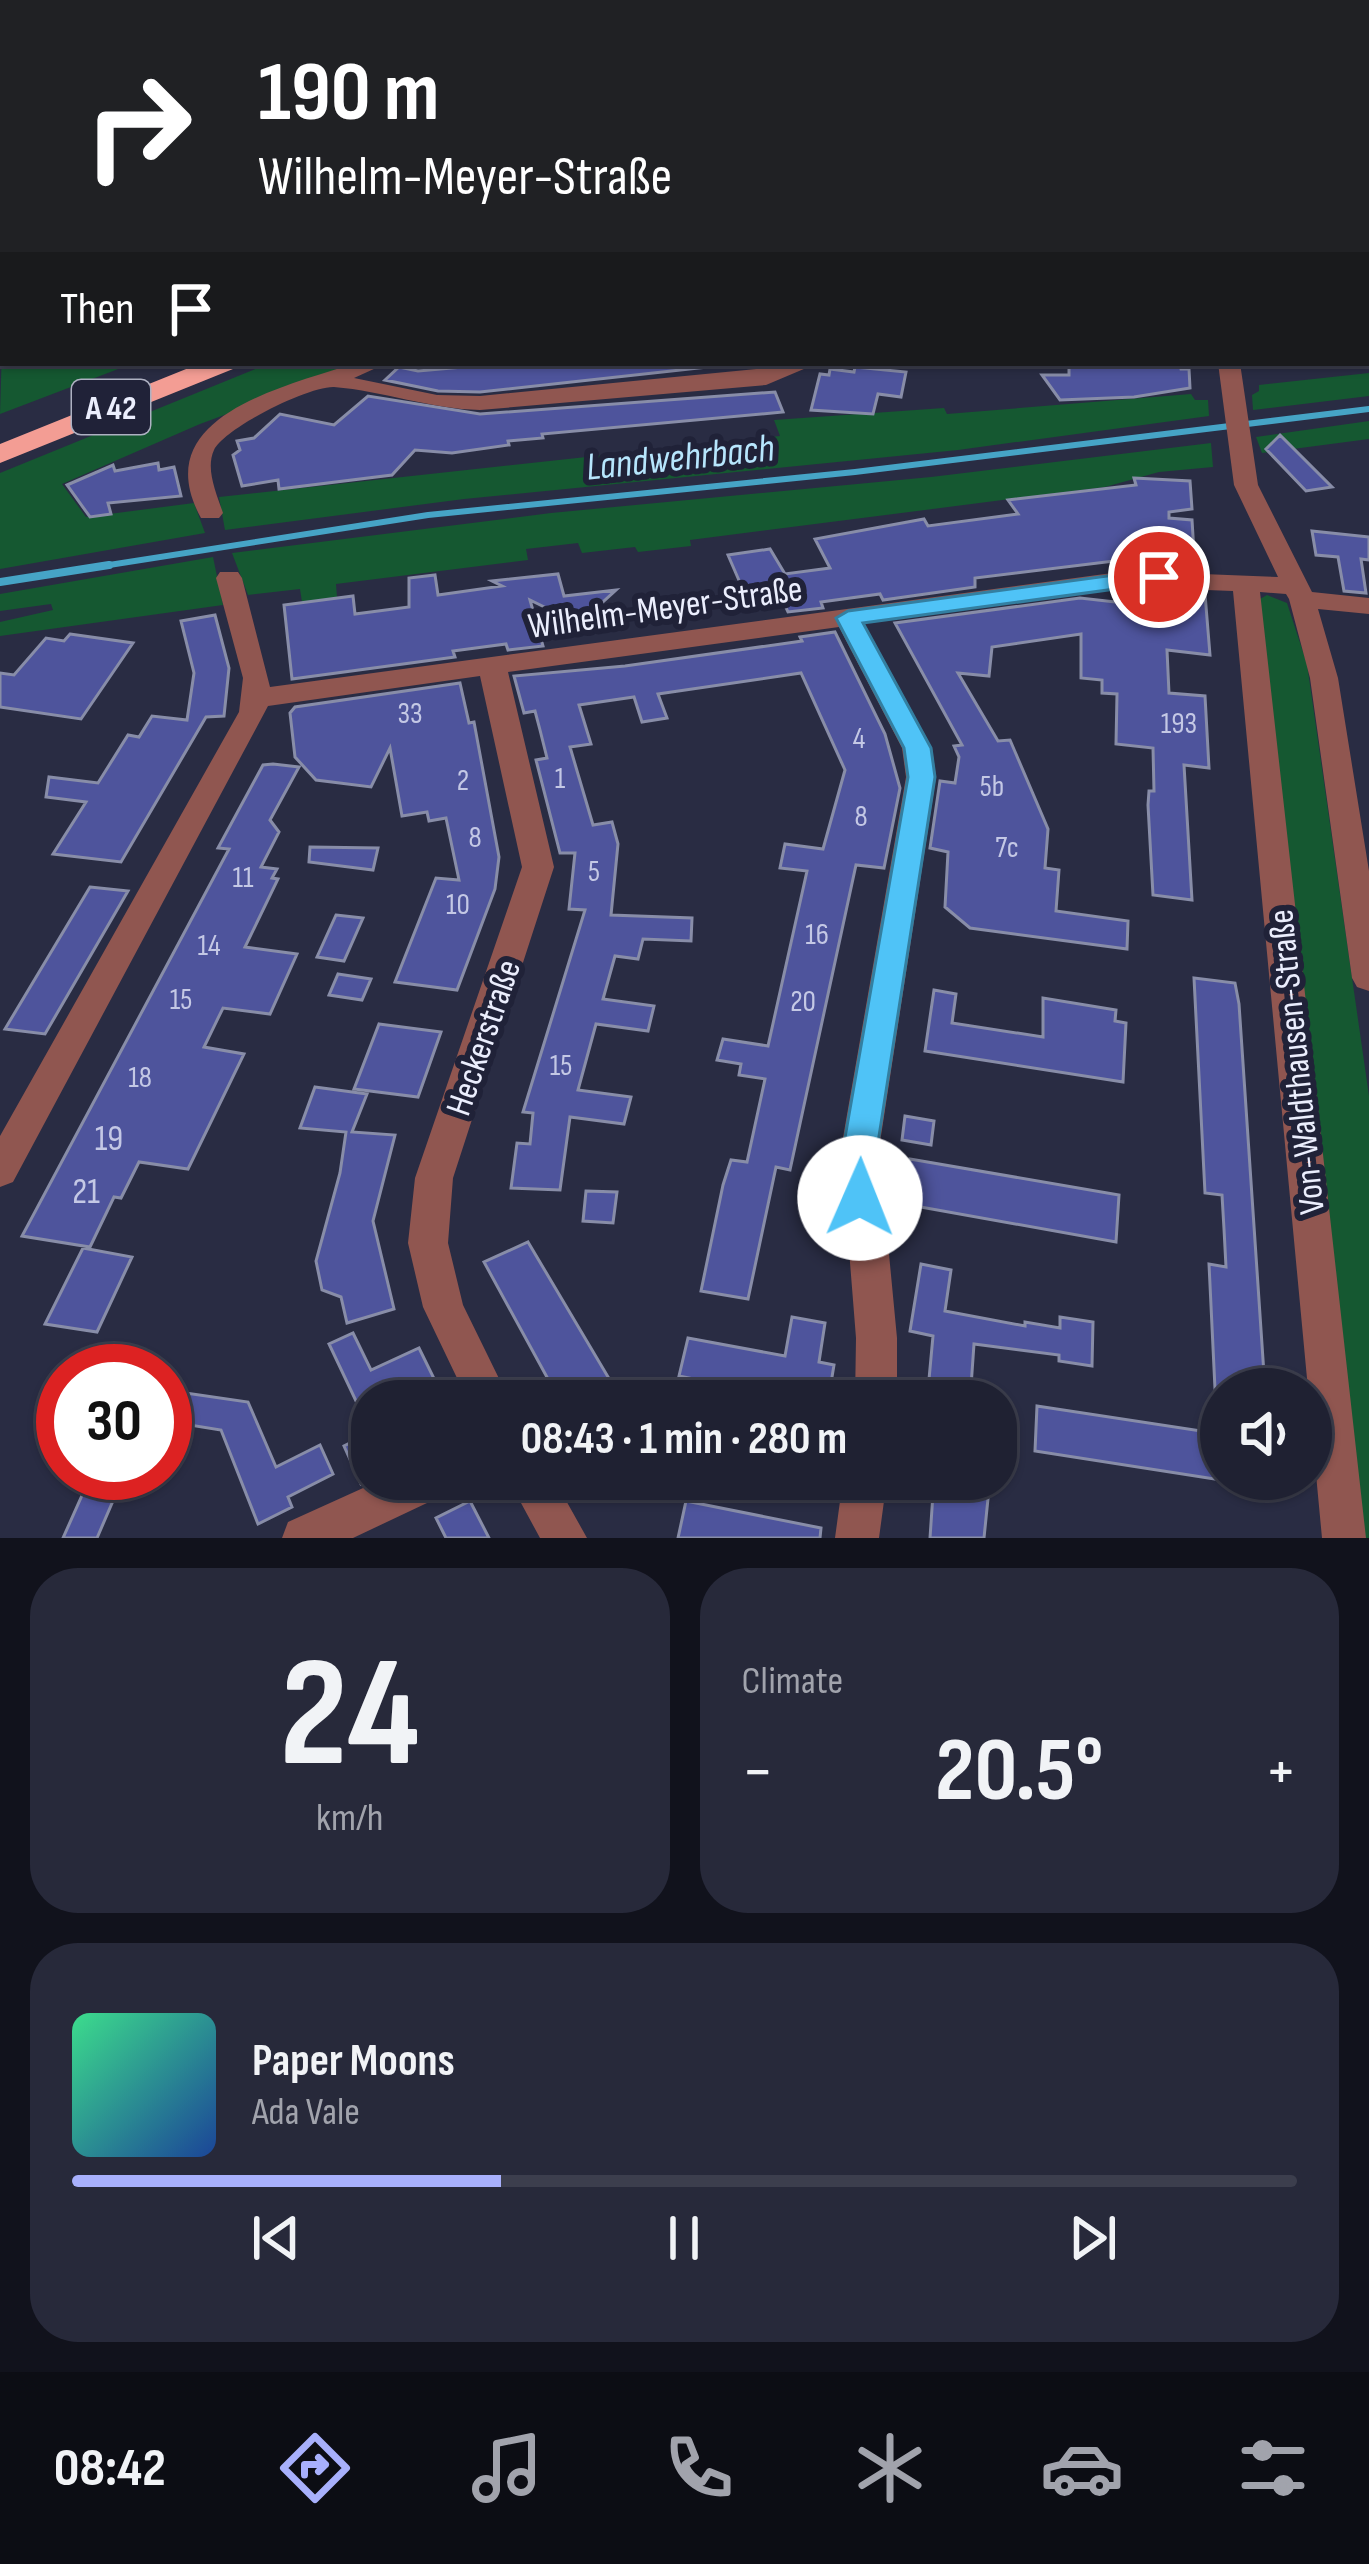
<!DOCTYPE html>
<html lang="en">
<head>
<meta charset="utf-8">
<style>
	:root { --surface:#1f2132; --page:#27293a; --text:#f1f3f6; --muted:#a1a3ac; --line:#3c3e4d; --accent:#a8b0fc }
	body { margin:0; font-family:"Sofia Sans Condensed",sans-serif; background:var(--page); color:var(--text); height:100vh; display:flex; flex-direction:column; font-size:45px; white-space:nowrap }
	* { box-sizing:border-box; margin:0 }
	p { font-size:39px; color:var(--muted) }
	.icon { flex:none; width:66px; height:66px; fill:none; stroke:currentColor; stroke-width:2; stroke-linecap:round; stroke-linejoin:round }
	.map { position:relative; height:1538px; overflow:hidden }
	.details { display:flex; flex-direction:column; gap:30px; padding:30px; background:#11121c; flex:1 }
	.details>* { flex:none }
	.guide { position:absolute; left:0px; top:0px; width:1371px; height:366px; box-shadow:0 3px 9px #0004,0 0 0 3px var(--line); background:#202124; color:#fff; overflow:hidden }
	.controls { position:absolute; left:1200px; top:1368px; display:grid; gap:24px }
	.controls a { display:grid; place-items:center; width:132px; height:132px; border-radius:50%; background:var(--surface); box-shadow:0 3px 9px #0004,0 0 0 3px var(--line); font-size:60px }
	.speed { position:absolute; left:36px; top:1344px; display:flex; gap:24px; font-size:60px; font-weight:700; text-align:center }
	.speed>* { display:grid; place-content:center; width:156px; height:156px; border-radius:50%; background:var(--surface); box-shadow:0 3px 9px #0004,0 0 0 3px var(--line); line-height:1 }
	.speed .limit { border:18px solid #d22; background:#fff; color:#111 }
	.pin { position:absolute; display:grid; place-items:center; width:102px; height:102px; color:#fff; margin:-51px; border:6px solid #fff; border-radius:50%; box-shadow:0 3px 12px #0007 }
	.me { position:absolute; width:132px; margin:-66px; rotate:1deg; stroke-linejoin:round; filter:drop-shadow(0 0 9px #0008) }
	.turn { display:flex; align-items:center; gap:42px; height:252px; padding:0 60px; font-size:54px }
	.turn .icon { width:156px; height:156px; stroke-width:2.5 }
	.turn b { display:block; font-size:84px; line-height:102px }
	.then { display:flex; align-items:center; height:114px; padding:0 60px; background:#0003; gap:24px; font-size:45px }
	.big { font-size:90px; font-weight:700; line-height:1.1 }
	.details .tile { flex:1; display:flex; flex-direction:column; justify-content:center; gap:18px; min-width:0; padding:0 42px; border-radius:48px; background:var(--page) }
	.details .dial { align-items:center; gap:0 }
	.dial b { font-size:156px; line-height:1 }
	.song { display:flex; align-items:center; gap:36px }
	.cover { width:144px; height:144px; border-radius:18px; background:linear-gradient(135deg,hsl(150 70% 55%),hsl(220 70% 35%)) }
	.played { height:12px; border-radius:6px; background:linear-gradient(90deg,var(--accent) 35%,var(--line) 35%) }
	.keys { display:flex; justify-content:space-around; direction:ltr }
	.heat { display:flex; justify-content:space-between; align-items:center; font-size:66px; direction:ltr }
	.details .tiles { flex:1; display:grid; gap:30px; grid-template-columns:1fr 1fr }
	.tile:last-child { grid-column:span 2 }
	.trip { position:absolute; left:351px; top:1380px; width:666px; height:120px; border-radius:48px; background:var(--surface); box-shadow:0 3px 9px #0004,0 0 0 3px var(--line); font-weight:700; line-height:120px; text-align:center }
	.tabs { display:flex; height:192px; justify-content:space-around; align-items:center; background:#0c0d14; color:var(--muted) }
	.tabs .icon { width:84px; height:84px }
	.tabs .on { color:var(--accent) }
	.tabs b { font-size:54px; color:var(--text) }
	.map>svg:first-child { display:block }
	.green { fill:#155831 }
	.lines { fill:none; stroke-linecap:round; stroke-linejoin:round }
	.stream-far1 { stroke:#46a4c6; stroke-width:6 }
	.stream { stroke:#46a4c6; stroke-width:8 }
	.building { fill:#4e549c; stroke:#888da8; stroke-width:3 }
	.minor { fill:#905650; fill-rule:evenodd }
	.highway { fill:#f39d94; fill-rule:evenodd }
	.route { fill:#4fc3f7; stroke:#337fa1; stroke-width:3 }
	.labels { text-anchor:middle; stroke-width:12; stroke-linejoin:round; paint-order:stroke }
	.number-label { font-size:30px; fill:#c4c8e5 }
	.shield { fill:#202238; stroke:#aeb1c2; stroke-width:3 }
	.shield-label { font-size:33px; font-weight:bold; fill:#ebeefd }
	.street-label { font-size:36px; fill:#ebeefd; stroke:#202238 }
	.near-number-label { font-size:36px; fill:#c4c8e5 }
	.water-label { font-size:39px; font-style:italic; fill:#b7e6fd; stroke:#202238 }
</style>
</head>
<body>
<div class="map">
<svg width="1369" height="1538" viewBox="0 0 1369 1538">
	<rect width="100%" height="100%" fill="#292c43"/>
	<!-- green -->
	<path class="green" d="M3,315V363H134L0,414Z
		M270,363H365L200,424L62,484L86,517L194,503L205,533L0,569V473Z
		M1369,373V396L1253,410L1252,395L1259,391V385Z
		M1191,394L1195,400H1208L1209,416L958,450L464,499L225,530L219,497L780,436L774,420L944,408L947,414Z
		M1369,421V439L1262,453L1256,437Z
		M1211,443L1213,467L1159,472L1105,487L690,540L691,546L638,552L635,547L582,553L578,543L526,549L528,560L336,584L337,597L302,602L300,589L248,595L232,553L551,513L931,477Z
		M213,557L223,605L0,636V622L53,610L51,604L0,611V594Z
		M1267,595L1287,603L1307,664L1369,1096V1538H1359L1260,599Z"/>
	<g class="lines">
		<!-- stream-far1 -->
		<path class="stream-far1" d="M90,568L428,515L855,472L1369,409"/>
		<!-- stream -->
		<path class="stream" d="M0,582L109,565"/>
	</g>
	<!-- building -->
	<path class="building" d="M509,363L571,367L744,363L480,392L438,391L385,380L399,367L418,371Z
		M1069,363H1180L1181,369H1189L1190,388L1134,397L1060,400L1042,375H1069Z
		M855,367L906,372L901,397L878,394L873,414L811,410L820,374L829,375L830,369L854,372Z
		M775,392L783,412L542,434L543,438L508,441L509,445L452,453L415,450L392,475L279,489L278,480L242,486L233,455L240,450L237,441L254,438L280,414L334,425L368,396L480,414Z
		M1280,435L1332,487L1306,491L1266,449Z
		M158,463L159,470L174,467L181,496L108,503L111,514L90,517L67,485L113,465L115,471Z
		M1134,478L1190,481L1192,509L1169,512V518L1192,520L1195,569L1168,568V559L1147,557L975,578V587L883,600L880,594L821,602L823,608L788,612L777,588L744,592L728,555L770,549L785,574L830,568L815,539L924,519L928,526L1018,514L1008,500L1136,485Z
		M1312,531L1369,537V560L1361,559L1366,593L1344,591L1338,557L1316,555Z
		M558,574L564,596L616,590L584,619L573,621L530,600L543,646L508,650L506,644L453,651L455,657L292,679L284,605L353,596L355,614L409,607V578L435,575L438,595L502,586L492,581Z
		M1169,593L1205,594L1210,655L1167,650L1169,693L1205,696L1209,768L1184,765L1192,900L1153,895L1148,805L1149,791H1154L1153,748L1116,744L1117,694L1102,693V680L1081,678V634L992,647L989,676L958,673L998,741L1010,740L1048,829L1045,868L1059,870L1056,911L1128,921L1127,949L970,928L945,907L948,852L930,848L940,781L955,783L959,757L954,746L962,745L895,623L1080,598L1169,608Z
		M215,615L229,668L224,716L206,717L121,862L53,854L86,802L46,797L49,777L98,783L128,735L139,737L152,716L187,720L194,673L181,621Z
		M835,632L885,734L900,788L884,868L856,865L790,1170L776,1167L748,1299L701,1291L723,1185L731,1160L747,1162L765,1079L739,1075L741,1064L717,1060L723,1039L768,1046L807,871L780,868L785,844L823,849L845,770L801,673L658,694L667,718L642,722L634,697L579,705L591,744L570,747L593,825L612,822L618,844L611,915L692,918L691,941L643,939L638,959L615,956L603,999L654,1006L648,1031L596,1024L578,1090L631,1097L624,1124L570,1117L560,1190L511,1188L517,1143L530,1144L533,1113L523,1112L585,910L569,909L575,853H560L536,760L547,758L540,730L535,711L524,713L514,676L625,666L802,641L800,637Z
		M70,634L133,643L81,719L0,707V673L14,675L46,638L64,641Z
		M460,683L469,723L474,722L499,857L495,889L457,990L395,982L436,878L459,880L446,818L429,821L427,812L402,816L390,748L371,787L316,780L295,757L290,713L295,707Z
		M273,764L299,767L270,820L279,832L261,867L277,869L272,878L278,879L245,947L297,954L270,1014L223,1008L204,1047L244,1054L188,1169L139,1162L121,1198L114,1197L90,1247L22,1236L229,849L218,848L263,765Z
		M310,847L378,848L373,870L309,862Z
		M90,887L128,891L45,1034L5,1029Z
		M336,915L363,918L344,961L317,957Z
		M338,974L371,979L362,1000L329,995Z
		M1194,978L1235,983L1239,1004L1265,1389H1215L1209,1264L1226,1267L1224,1229L1222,1195L1205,1193Z
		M934,990L956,994L952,1023L1043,1037V998L1116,1010L1115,1021L1126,1023L1123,1082L925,1051Z
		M379,1024L441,1032L418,1097L354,1089Z
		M315,1087L367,1094L352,1132L395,1135L373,1221L394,1309L347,1323L341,1297L322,1290L316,1261L340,1173L346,1132L300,1128Z
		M905,1116L934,1121L931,1145L902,1140Z
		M910,1159L1119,1195L1116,1242L904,1204Z
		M586,1191L617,1192L613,1223L583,1221Z
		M528,1242L614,1387L611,1401H560L484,1262Z
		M83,1248L132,1257L97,1332L45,1324Z
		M921,1264L951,1270L945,1311L1025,1326V1322L1060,1328V1317L1093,1322L1092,1366L1059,1361V1355L974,1344L970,1401H927L933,1336L910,1331Z
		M792,1317L825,1323L819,1362L834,1365L828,1401L746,1398L712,1389L713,1383L679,1376L688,1338L785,1356Z
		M353,1333L371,1370L419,1348L445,1401H356L329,1344Z
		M165,1390L248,1402L276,1467L320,1445L333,1474L288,1497L292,1507L258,1524L221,1430L165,1421Z
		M1037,1406L1221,1434V1480L1035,1451Z
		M372,1432V1479L361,1484L344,1446Z
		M92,1473H125L97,1538H63Z
		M934,1479H990L984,1538H930Z
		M470,1501L489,1538H446L436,1518Z
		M686,1501L821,1528L820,1538H678Z"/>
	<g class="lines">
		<!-- minor -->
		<path class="minor" d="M15,0H32L34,3H17Z
			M140,0H158L138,3Z
			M405,0H429L431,3H407Z
			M494,0H517L492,3Z
			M903,0H930L901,3Z
			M967,0H988L990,3H969Z
			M1168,0H1184L1185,3H1169Z
			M3,103V114L0,115V104Z
			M1368,127H1369V138H1368Z
			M0,220H3V232H0Z
			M1369,320V333H1368V320Z
			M355,363H387L354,378L437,395L480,396L818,363L766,385L480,410C430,409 384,391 334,387C309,386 226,427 214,450C205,469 217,495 223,513L219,518H201C145,416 285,387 355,363Z
			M1218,363H1240L1258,485L1312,592L1369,598V614L1318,609L1338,678L1369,871V991L1357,987L1352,978L1310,678L1289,599L1286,594L1260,592L1366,1538H1322L1233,591L1127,587L864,623L932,748L936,777L879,1149L897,1338V1401H855L856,1338L841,1149L906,777L902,748L839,627L508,672L554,867L453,1178L448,1243L463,1305L510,1401H468L423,1307L408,1243L415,1178L522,867L480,676L268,706L13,1182L0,1187V1136L239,712L243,678L216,578L220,572H238L242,578L270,687L1127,571L1278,577L1234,485Z
			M383,1479H453L446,1494L353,1538H282L288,1522Z
			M508,1479H554L587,1538H540Z
			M843,1479H887L879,1538H835Z"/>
		<!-- highway -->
		<path class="highway" d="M1368,45H1369V57H1368Z
			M201,363H237L233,369L0,463V444Z"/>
	</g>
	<!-- route -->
	<path class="route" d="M1159,569L1171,577L1167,582L863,623L931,748L935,777L877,1149V1198L872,1208L860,1212L848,1208L843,1198V1149L908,777L904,748L836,618L848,611Z"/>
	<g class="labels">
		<!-- number labels -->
		<g class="number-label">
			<text x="410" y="723">33</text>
			<text x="1179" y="733">193</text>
			<text x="859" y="748">4</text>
			<text x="560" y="788">1</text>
			<text x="463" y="790">2</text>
			<text x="992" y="796">5b</text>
			<text x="861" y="826">8</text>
			<text x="475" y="847">8</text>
			<text x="1007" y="857">7c</text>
			<text x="594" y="881">5</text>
			<text x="243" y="887">11</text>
			<text x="458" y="914">10</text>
			<text x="817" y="944">16</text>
			<text x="209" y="955">14</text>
			<text x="181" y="1009">15</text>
			<text x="803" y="1011">20</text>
			<text x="561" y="1075">15</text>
			<text x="140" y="1087">18</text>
		</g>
		<!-- shield labels -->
		<rect class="shield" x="72" y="380" width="78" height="54" rx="9"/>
		<g class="shield-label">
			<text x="111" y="419">A 42</text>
		</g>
		<!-- street labels -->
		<g class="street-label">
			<text transform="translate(665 606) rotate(-8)" y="13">Wilhelm-Meyer-Straße</text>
			<text transform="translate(482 1037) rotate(-71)" y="13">Heckerstraße</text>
			<text transform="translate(1295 1062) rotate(-96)" y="13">Von-Waldthausen-Straße</text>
		</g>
		<!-- near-number labels -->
		<g class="near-number-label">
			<text x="109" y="1150">19</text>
			<text x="86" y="1203">21</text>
		</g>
		<!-- water labels -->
		<g class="water-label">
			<text transform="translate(680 456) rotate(-6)" y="14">Landwehrbach</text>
		</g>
	</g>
</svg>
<div class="controls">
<a><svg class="icon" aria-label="sound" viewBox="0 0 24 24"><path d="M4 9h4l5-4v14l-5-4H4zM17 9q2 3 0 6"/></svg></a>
</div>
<div class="speed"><div class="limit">30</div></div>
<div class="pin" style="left:1159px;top:577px;background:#d93025"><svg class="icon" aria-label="arrive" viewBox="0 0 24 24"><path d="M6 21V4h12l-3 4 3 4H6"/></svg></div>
<svg class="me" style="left:860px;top:1198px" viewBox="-20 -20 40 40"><circle r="19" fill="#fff"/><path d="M0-13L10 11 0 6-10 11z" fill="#4fc3f7"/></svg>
<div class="trip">08:43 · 1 min · 280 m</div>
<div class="guide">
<div class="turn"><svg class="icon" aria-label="right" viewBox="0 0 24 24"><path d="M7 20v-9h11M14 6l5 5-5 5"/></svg><div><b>190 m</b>Wilhelm-Meyer-Straße</div></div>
<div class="then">Then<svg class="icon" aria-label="arrive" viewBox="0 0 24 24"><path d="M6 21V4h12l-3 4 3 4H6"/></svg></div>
</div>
</div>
<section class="details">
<div class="tiles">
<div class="tile dial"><b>24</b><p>km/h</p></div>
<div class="tile"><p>Climate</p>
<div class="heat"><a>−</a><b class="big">20.5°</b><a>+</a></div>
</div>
<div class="tile">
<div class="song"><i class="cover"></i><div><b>Paper Moons</b><p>Ada Vale</p></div></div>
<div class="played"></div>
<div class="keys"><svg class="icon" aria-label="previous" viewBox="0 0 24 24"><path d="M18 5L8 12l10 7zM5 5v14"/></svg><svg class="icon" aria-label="pause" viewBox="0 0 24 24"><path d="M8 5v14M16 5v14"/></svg><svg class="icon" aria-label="next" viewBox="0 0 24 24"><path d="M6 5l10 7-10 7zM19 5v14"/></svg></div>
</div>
</div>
</section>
<nav class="tabs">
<b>08:42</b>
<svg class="icon on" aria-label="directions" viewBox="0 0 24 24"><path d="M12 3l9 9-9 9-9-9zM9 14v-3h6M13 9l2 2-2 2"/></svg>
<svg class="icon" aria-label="music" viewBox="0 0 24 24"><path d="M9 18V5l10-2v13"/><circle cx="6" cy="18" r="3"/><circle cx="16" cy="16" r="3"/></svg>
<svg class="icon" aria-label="phone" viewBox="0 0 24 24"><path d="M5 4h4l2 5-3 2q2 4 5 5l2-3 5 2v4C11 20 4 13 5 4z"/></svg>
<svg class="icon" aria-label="climate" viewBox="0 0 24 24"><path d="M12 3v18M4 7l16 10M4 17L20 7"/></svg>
<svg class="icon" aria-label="car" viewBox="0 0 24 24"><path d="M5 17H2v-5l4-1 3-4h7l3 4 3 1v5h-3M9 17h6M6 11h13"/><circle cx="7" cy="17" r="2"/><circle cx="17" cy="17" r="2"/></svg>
<svg class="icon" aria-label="filters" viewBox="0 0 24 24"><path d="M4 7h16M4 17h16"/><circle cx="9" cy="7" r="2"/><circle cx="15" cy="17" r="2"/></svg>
</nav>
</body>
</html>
